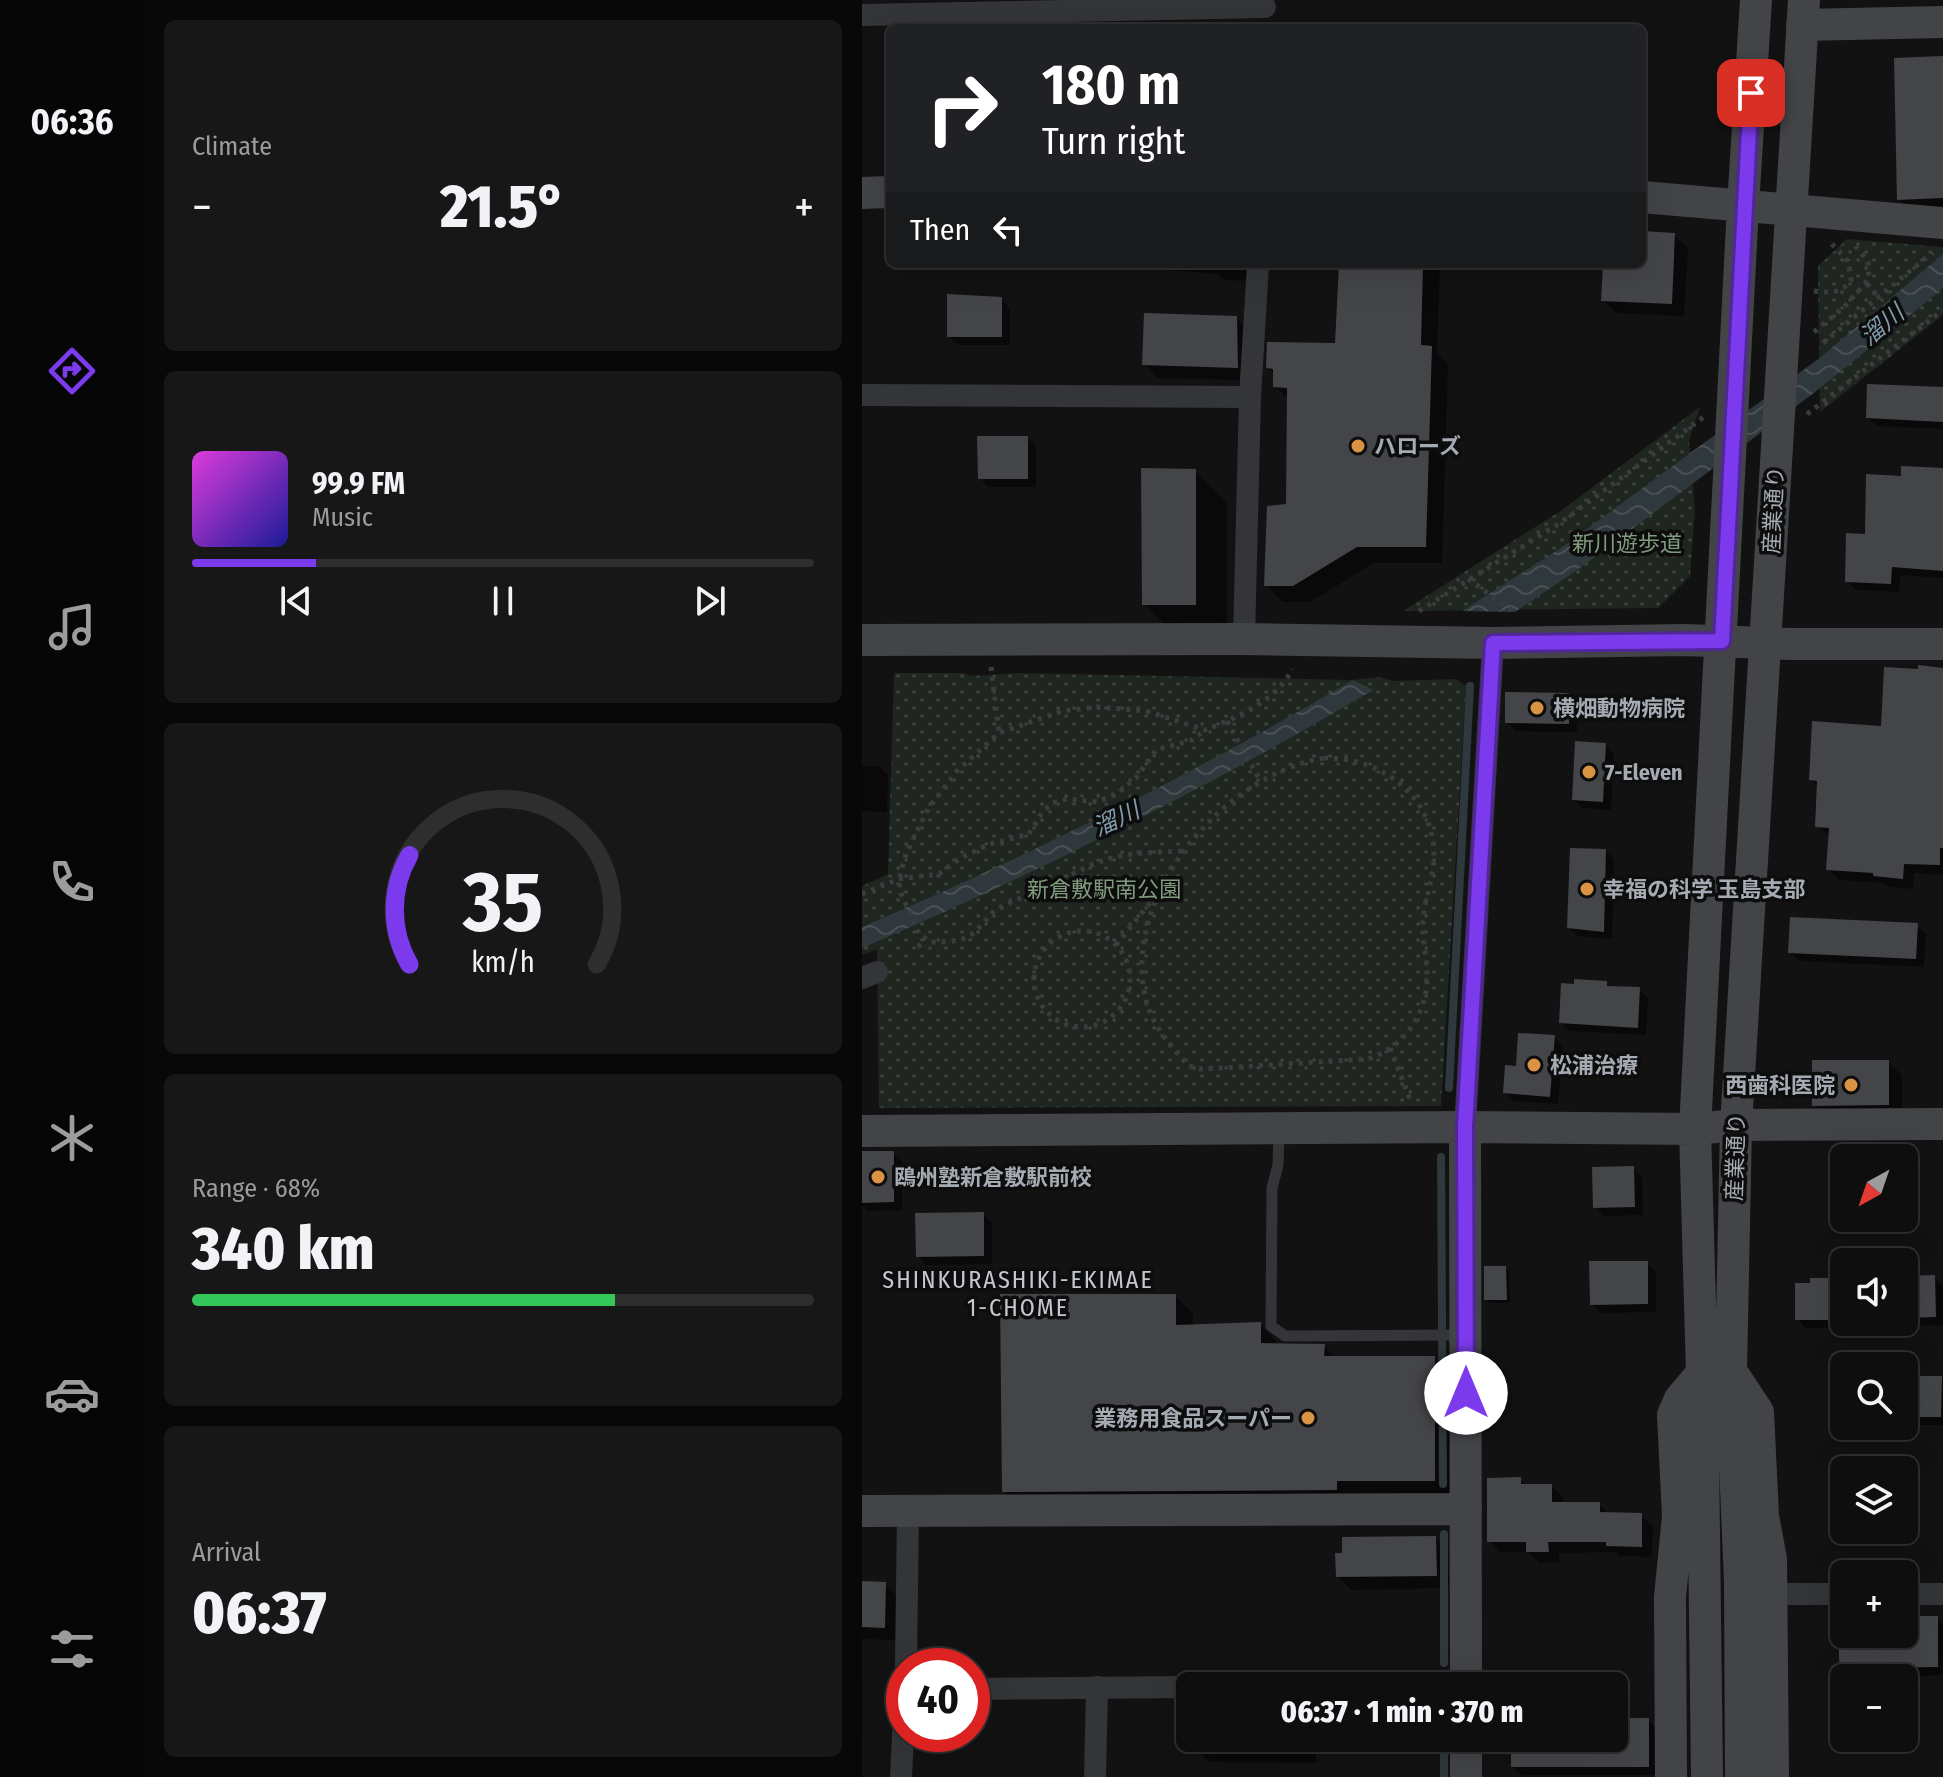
<!DOCTYPE html>
<html lang="en">
<head>
<meta charset="utf-8">
<style>
	:root { --surface:#0e0e0e; --page:#171717; --text:#f1f3f6; --muted:#9b9c9e; --line:#2e2e2e; --accent:#7c3aed }
	body { margin:0; font-family:"Fira Sans Condensed","Noto Sans JP",sans-serif; background:var(--page); color:var(--text); height:100vh; display:flex; flex-direction:column; font-size:30px; white-space:nowrap }
	* { box-sizing:border-box; margin:0 }
	p { font-size:26px; color:var(--muted) }
	.icon { flex:none; width:44px; height:44px; fill:none; stroke:currentColor; stroke-width:2; stroke-linecap:round; stroke-linejoin:round }
	.map { position:relative; flex:1; overflow:hidden }
	.drawer { display:flex; flex-direction:column; gap:20px; padding:20px; background:#080808; width:718px }
	.drawer>* { flex:none }
	.guide { position:absolute; left:24px; top:24px; width:760px; height:244px; border-radius:12px; box-shadow:0 8px 32px #0002,0 0 0 2px var(--line); background:#202124; color:#fff; overflow:hidden }
	.needle { width:52px; rotate:220deg }
	.buttons { position:absolute; left:968px; top:1144px; display:grid; gap:16px }
	.buttons a { display:grid; place-items:center; width:88px; height:88px; border-radius:12px; background:var(--surface); box-shadow:0 8px 32px #0002,0 0 0 2px var(--line); font-size:40px }
	.speed { position:absolute; left:24px; top:1648px; display:flex; gap:16px; font-size:40px; font-weight:700; text-align:center }
	.speed>* { display:grid; place-content:center; width:104px; height:104px; border-radius:50%; background:var(--surface); box-shadow:0 8px 32px #0002,0 0 0 2px var(--line); line-height:1 }
	.speed .limit { border:12px solid #d22; background:#fff; color:#111 }
	.pin { position:absolute; display:grid; place-items:center; width:68px; height:68px; color:#fff; margin:-34px; border-radius:16px; box-shadow:0 4px 12px #0006 }
	.me { position:absolute; width:88px; margin:-44px; rotate:0deg; stroke-linejoin:round; filter:drop-shadow(0 0 6px #0008) }
	.turn { display:flex; align-items:center; gap:28px; height:168px; padding:0 24px; font-size:36px }
	.turn .icon { width:104px; height:104px; stroke-width:2.5 }
	.turn b { display:block; font-size:56px; line-height:68px }
	.then { display:flex; align-items:center; height:76px; padding:0 24px; background:#0003; gap:16px; font-size:30px }
	.big { font-size:60px; font-weight:800; line-height:1.1 }
	.drawer .card { flex:1; display:flex; flex-direction:column; justify-content:center; gap:12px; min-width:0; padding:0 28px; border-radius:12px; background:var(--page) }
	.drawer .dial { align-items:center; gap:0 }
	.dial svg { height:208px; overflow:visible; fill:none; stroke:var(--line); stroke-width:7; stroke-linecap:round; text-anchor:middle }
	.dial text { fill:var(--text); stroke:none }
	.song { display:flex; align-items:center; gap:24px }
	.cover { width:96px; height:96px; border-radius:12px; background:linear-gradient(135deg,hsl(300 70% 55%),hsl(240 70% 35%)) }
	.played { height:8px; border-radius:4px; background:linear-gradient(90deg,var(--accent) 20%,var(--line) 20%) }
	.keys { display:flex; justify-content:space-around; direction:ltr }
	.heat { display:flex; justify-content:space-between; align-items:center; font-size:44px; direction:ltr }
	.charge { height:12px; border-radius:6px; background:linear-gradient(90deg,#34c759 68%,var(--line) 0) }
	.trip { position:absolute; left:314px; top:1672px; width:452px; height:80px; border-radius:12px; background:var(--surface); box-shadow:0 8px 32px #0002,0 0 0 2px var(--line); font-weight:800; line-height:80px; text-align:center }
	main { display:flex; flex:1; min-height:0 }
	.tabs { display:flex; flex-direction:column; width:144px; justify-content:space-around; align-items:center; background:#060606; color:var(--muted) }
	.tabs .icon { width:56px; height:56px }
	.tabs .selected { color:var(--accent) }
	.tabs b { font-size:36px; color:var(--text) }
	.map>svg:first-child { display:block }
	.park { fill:url(#park-dots) }
	.water { fill:url(#water-waves) }
	.shadow { fill:#0007 }
	.lines { fill:none; stroke-linecap:round; stroke-linejoin:round }
	.stream { stroke:#2f383c; stroke-width:8 }
	.building { fill:#444548 }
	.path { stroke:#3a3c3f; stroke-width:5; stroke-dasharray:4 6; stroke-linecap:butt }
	.lane { stroke:#333538; stroke-width:11 }
	.street { stroke:#333538; stroke-width:22 }
	.secondary { stroke:#424447; stroke-width:32 }
	.route-casing { stroke:#51269a; stroke-width:20 }
	.route { stroke:#7c3aed; stroke-width:14 }
	.poi-dot { fill:#da9343; stroke:#0d0d0e; stroke-width:3 }
	.labels { text-anchor:middle; stroke-width:7; stroke-linejoin:round; paint-order:stroke }
	.poi-label { font-size:22px; font-weight:bold; fill:#a5abb2; stroke:#0d0d0e; text-anchor:start }
	.street-label { font-size:22px; fill:#a5abb2; stroke:#0d0d0e }
	.park-label { font-size:22px; fill:#809b7e; stroke:#0d0d0e }
	.water-label { font-size:24px; font-style:italic; fill:#809ba9; stroke:#0d0d0e }
	.neighbourhood-label { font-size:24px; letter-spacing:2px; fill:#c5c9cf; stroke:#0d0d0e }
</style>
</head>
<body>
<main>
<nav class="tabs">
<b>06:36</b>
<svg class="icon selected" aria-label="directions" viewBox="0 0 24 24"><path d="M12 3l9 9-9 9-9-9zM9 14v-3h6M13 9l2 2-2 2"/></svg>
<svg class="icon" aria-label="music" viewBox="0 0 24 24"><path d="M9 18V5l10-2v13"/><circle cx="6" cy="18" r="3"/><circle cx="16" cy="16" r="3"/></svg>
<svg class="icon" aria-label="phone" viewBox="0 0 24 24"><path d="M5 4h4l2 5-3 2q2 4 5 5l2-3 5 2v4C11 20 4 13 5 4z"/></svg>
<svg class="icon" aria-label="climate" viewBox="0 0 24 24"><path d="M12 3v18M4 7l16 10M4 17L20 7"/></svg>
<svg class="icon" aria-label="car" viewBox="0 0 24 24"><path d="M5 17H2v-5l4-1 3-4h7l3 4 3 1v5h-3M9 17h6M6 11h13"/><circle cx="7" cy="17" r="2"/><circle cx="17" cy="17" r="2"/></svg>
<svg class="icon" aria-label="filters" viewBox="0 0 24 24"><path d="M4 7h16M4 17h16"/><circle cx="9" cy="7" r="2"/><circle cx="15" cy="17" r="2"/></svg>
</nav>
<section class="drawer">
<div class="card"><p>Climate</p>
<div class="heat"><a>−</a><b class="big">21.5°</b><a>+</a></div>
</div>
<div class="card">
<div class="song"><i class="cover"></i><div><b>99.9 FM</b><p>Music</p></div></div>
<div class="played"></div>
<div class="keys"><svg class="icon" aria-label="previous" viewBox="0 0 24 24"><path d="M18 5L8 12l10 7zM5 5v14"/></svg><svg class="icon" aria-label="pause" viewBox="0 0 24 24"><path d="M8 5v14M16 5v14"/></svg><svg class="icon" aria-label="next" viewBox="0 0 24 24"><path d="M6 5l10 7-10 7zM19 5v14"/></svg></div>
</div>
<div class="card dial"><svg viewBox="0 0 100 80">
<path d="M14 69A42 42 0 1 1 86 69"/>
<path d="M14 69A42 42 0 0 1 14 27" stroke="#7c3aed"/>
<text x="50" y="56" font-size="32" font-weight="700">35</text>
<text x="50" y="72" font-size="11">km/h</text>
</svg></div>
<div class="card"><p>Range · 68%</p><b class="big">340 km</b><div class="charge"></div></div>
<div class="card"><p>Arrival</p><b class="big">06:37</b></div>
</section>
<div class="map">
<svg width="1081" height="1777" viewBox="0 0 1081 1777">
	<defs>
		<pattern id="park-dots" width="8" height="8" patternUnits="userSpaceOnUse" patternTransform="scale(2)"><rect width="8" height="8" fill="#1f251f"/><path d="M2 2h.1M6 6h.1" fill="none" stroke="#3d423d" stroke-width="1.8" stroke-linecap="round"/></pattern>
		<pattern id="water-waves" width="16" height="10" patternUnits="userSpaceOnUse" patternTransform="scale(2)"><rect width="16" height="10" fill="#2f383c"/><path d="M0 5q4-4 8 0t8 0" fill="none" stroke="#4a5256"/></pattern>
	</defs>
	<rect width="100%" height="100%" fill="#121213"/>
	<!-- park -->
	<path class="park" d="M985,239L1081,247V315L958,412L956,266Z
		M838,407L827,440L833,509L828,576L796,608L541,611L700,510Z
		M32,673H101L109,676L155,673L491,680L518,677L531,681L594,679L604,686L579,1106L17,1108L15,949L0,955V886L26,874Z"/>
	<!-- water -->
	<path class="water" d="M1081,254V288L957,389L718,568L653,612L600,611L699,548L959,357Z
		M491,680L511,690C346,788 176,873 0,948V927C169,855 333,773 491,680Z"/>
	<!-- shadow -->
	<path class="shadow" d="M1081,57V215L1055,217L1037,199Z
		M780,233L812,235L826,248L822,316L754,313L741,300L743,264H780Z
		M287,264H393L390,281L362,280L356,274L292,269Z
		M479,264H578L575,353L586,364L580,563H512L448,602H421L404,585L426,505L427,400L413,386V375L406,368L475,345Z
		M139,299L148,308V345H96L87,336Z
		M374,318L388,331V380L296,378L282,364Z
		M1081,389V429L1015,426L1006,418Z
		M165,438L174,446V487H126L118,478Z
		M1081,470V578L1038,575L1037,592L994,590L985,581L1041,478Z
		M333,471L365,503V637L314,636L282,604Z
		M1081,670V875L1052,873L1051,889L1024,886L1021,883L977,880L966,869L968,837L955,826L957,788L949,780L1021,728Z
		M706,695L715,704V732L653,731L645,722Z
		M743,745L752,754L749,810L720,808L712,799Z
		M0,766H17L26,775L25,812L0,811Z
		M744,851L752,859L750,939L715,936L707,928Z
		M1055,925L1064,934L1062,967L937,961L928,952Z
		M744,983L749,988L777,989L786,998L784,1035L707,1031L699,1022Z
		M692,1037L701,1046L696,1104L652,1101L643,1092L656,1068Z
		M1026,1062L1040,1075V1118H965L952,1105Z
		M0,1153H31L40,1161V1210L6,1211L0,1205Z
		M771,1168L780,1177L781,1215L741,1216L733,1207Z
		M121,1214L130,1223V1264L64,1265L56,1256Z
		M785,1263L794,1271V1312L739,1313L730,1304Z
		M643,1268L647,1271L648,1303H628L624,1299Z
		M1072,1277L1081,1286V1325L944,1328L935,1319L982,1280V1322H1042V1278Z
		M313,1296L331,1314V1326L398,1324L415,1342L416,1345L462,1346L473,1358H573L590,1376V1498L160,1508L142,1491Z
		M1042,1378H1079L1081,1380V1425H1042Z
		M658,1479L664,1486H690L701,1497V1504H737L747,1514L779,1515L791,1526L790,1557L757,1556L754,1552L697,1553V1562L677,1563L667,1552H638L627,1541Z
		M573,1538L586,1551L587,1588L489,1590L476,1576Z
		M0,1583L23,1584L36,1597L35,1640L0,1639Z
		M1075,1618L1081,1624V1675L982,1678V1691L980,1689L978,1621H982V1634H1042V1619Z
		M786,1720L795,1729V1775H660L651,1767V1738H752V1721Z
		M339,1738H454V1763L347,1762L339,1754Z"/>
	<g class="lines">
		<!-- stream -->
		<path class="stream" d="M587,1088L608,686
			M579,1157L581,1484
			M582,1534V1663
			M582,1738V1777"/>
	</g>
	<!-- building -->
	<path class="building" d="M1081,56V198L1035,200L1032,58Z
		M780,231L813,233L810,304L739,301L741,264H780Z
		M477,264H561L559,345L570,346L564,547H495L431,586H402L405,506L424,504L425,388L411,387V369L404,368L405,342L473,343Z
		M85,294L140,297V337H85Z
		M282,313L375,316L376,368L280,365Z
		M1005,384L1081,387V422L1004,418Z
		M115,436H166V479H116Z
		M1039,466L1081,468V571L1030,567L1029,584L983,582L984,533L1003,534L1004,474L1039,476Z
		M279,468L334,469V605H280Z
		M1056,665L1081,668V848H1078V865L1042,864L1041,879L1011,876V873L964,870L967,828L953,827L955,781L947,780L950,721L1019,726L1022,667L1056,669Z
		M643,692L707,693V724L643,723Z
		M713,741L744,743L741,802L710,800Z
		M708,848L744,849L742,932L705,928Z
		M928,917L1056,923L1054,959L926,953Z
		M712,979L745,981V986L778,987L776,1028L697,1023L699,983L712,984Z
		M656,1033L693,1035L688,1097L641,1093L643,1065L654,1066Z
		M950,1060H1027V1105L950,1106Z
		M0,1151H32V1202L0,1203Z
		M772,1166L773,1207L731,1208L730,1167Z
		M122,1212V1256L54,1257L53,1213Z
		M727,1261H786V1304L728,1305Z
		M622,1266H644L645,1300H622Z
		M1073,1275L1074,1317L1042,1318V1276Z
		M948,1278H982V1320H933V1283H948Z
		M138,1294H314V1325L399,1322V1343L463,1344L462,1356H573V1481H475V1490L140,1492Z
		M1042,1376H1080L1079,1417H1042Z
		M659,1477V1484H690V1502H738V1512L780,1513V1547L744,1546V1542H686L687,1552H664V1542H625V1478Z
		M574,1536L575,1576L474,1577L473,1553H480V1537Z
		M0,1581L24,1582L23,1628L0,1627Z
		M1042,1616H1076V1667L1007,1668V1678H978L976,1634H1042Z
		M752,1718H787V1767H649V1738H752Z"/>
	<g class="lines">
		<!-- path -->
		<path class="path" d="M1005,284L1016,297
			M952,291C968,293 979,294 989,280L986,261L969,243
			M952,332L982,307L1007,279L1006,262L992,244
			M961,343L1071,252
			M945,414L1081,310
			M606,579L654,613
			M557,611L698,523L843,416
			M129,667L137,733
			M365,721L399,782
			M462,758C518,757 572,795 572,856C572,878 562,899 561,922C560,940 565,958 565,976C566,1013 541,1049 505,1059L340,1069L327,1066C310,1048 290,1025 284,1000C258,896 361,775 462,758Z
			M320,851L279,853L252,857L234,863L133,910L112,933L101,939L86,942H69L57,934L38,891L37,879L44,854L66,809L95,771L137,733L200,711L236,707L284,711L343,730C374,718 415,701 430,669
			M0,894L37,879L77,874L97,859L125,845L167,834L179,814L190,803L205,799L235,802L256,793L274,778L294,750L330,740L342,731
			M172 979a48 48 0 1 1 96 0a48 48 0 1 1-96 0Z
			M254,945L296,893
			M56,947L63,940
			M528,1048L548,1099"/>
		<!-- lane -->
		<path class="lane" d="M417,1132L416,1165L410,1188L409,1326L423,1336L602,1335"/>
		<!-- street -->
		<path class="street" d="M0,15L403,7
			M0,395L388,397
			M382,639L388,397L396,264
			M0,978L15,972
			M603,1127L631,643
			M909,1594H982
			M1042,1594H1081
			M44,1666L46,1511
			M110,1689L328,1687
			M39,1777L42,1716
			M233,1777L235,1687"/>
		<!-- secondary -->
		<path class="secondary" d="M940,25L1081,22
			M0,193L28,192
			M780,197L1081,223
			M0,640L382,639L631,643L822,640L929,644H1081
			M603,1127L604,1686
			M0,1131L603,1127L833,1129L874,1125L1081,1124
			M869,1371L896,1412L901,1516L909,1559L911,1777
			M0,1511L604,1509
			M604,1777V1738
			M809,1777L808,1597L816,1516L811,1415L818,1399L840,1373
			M845,1777L840,1373L833,1129L881,206L894,0
			M879,1777L878,1581L869,1371L874,1125L942,0"/>
	</g>
	<g class="lines">
		<defs>
			<path id="route" d="M604,1393L603,1127L631,643L860,641L889,93"/>
		</defs>
		<!-- route casing -->
		<use href="#route" class="route-casing"/>
		<!-- route -->
		<use href="#route" class="route"/>
	</g>
	<!-- markers -->
	<g class="poi-dot">
		<circle cx="496" cy="446" r="8"/>
		<circle cx="675" cy="708" r="8"/>
		<circle cx="727" cy="772" r="8"/>
		<circle cx="725" cy="889" r="8"/>
		<circle cx="672" cy="1065" r="8"/>
		<circle cx="989" cy="1085" r="8"/>
		<circle cx="16" cy="1177" r="8"/>
		<circle cx="446" cy="1418" r="8"/>
	</g>
	<g class="labels">
		<!-- poi labels -->
		<g class="poi-label">
			<text x="512" y="454">ハローズ</text>
			<text x="691" y="716">横畑動物病院</text>
			<text x="743" y="780">7-Eleven</text>
			<text x="741" y="897">幸福の科学 玉島支部</text>
			<text x="688" y="1073">松浦治療</text>
			<text x="973" y="1093" text-anchor="end">西歯科医院</text>
			<text x="32" y="1185">鴎州塾新倉敷駅前校</text>
			<text x="430" y="1426" text-anchor="end">業務用食品スーパー</text>
		</g>
		<!-- street labels -->
		<g class="street-label">
			<text transform="translate(911 510) rotate(-87)" y="8">産業通り</text>
			<text transform="translate(873 1157) rotate(-88)" y="8">産業通り</text>
		</g>
		<!-- park labels -->
		<g class="park-label">
			<text x="765" y="551">新川遊歩道</text>
			<text x="242" y="897">新倉敷駅南公園</text>
		</g>
		<!-- water labels -->
		<g class="water-label">
			<text transform="translate(1020 325) rotate(-40)" y="8">溜川</text>
			<text transform="translate(254 819) rotate(-25)" y="8">溜川</text>
		</g>
		<!-- neighbourhood labels -->
		<g class="neighbourhood-label">
			<text x="156" y="1288">SHINKURASHIKI-EKIMAE<tspan x="156" dy="28">1-CHOME</tspan></text>
		</g>
	</g>
</svg>
<div class="buttons">
<a><svg class="needle" viewBox="-14 -14 28 28"><path d="M0-13l5 13h-10z" fill="#e53935"/><path d="M0 13l5-13h-10z" fill="#9b9c9e"/></svg></a>
<a><svg class="icon" aria-label="sound" viewBox="0 0 24 24"><path d="M4 9h4l5-4v14l-5-4H4zM17 9q2 3 0 6"/></svg></a>
<a><svg class="icon" aria-label="search" viewBox="0 0 24 24"><circle cx="10" cy="10" r="6"/><path d="M15 15l6 6"/></svg></a>
<a><svg class="icon" aria-label="layers" viewBox="0 0 24 24"><path d="M12 4l9 5-9 5-9-5zM3 14l9 5 9-5"/></svg></a>
<a>+</a>
<a>−</a>
</div>
<div class="speed"><div class="limit">40</div></div>
<div class="pin" style="left:889px;top:93px;background:#d93025"><svg class="icon" aria-label="arrive" viewBox="0 0 24 24"><path d="M6 21V4h12l-3 4 3 4H6"/></svg></div>
<svg class="me" style="left:604px;top:1393px" viewBox="-20 -20 40 40"><circle r="19" fill="#fff"/><path d="M0-13L10 11 0 6-10 11z" fill="#7c3aed"/></svg>
<div class="trip">06:37 · 1 min · 370 m</div>
<div class="guide">
<div class="turn"><svg class="icon" aria-label="right" viewBox="0 0 24 24"><path d="M7 20v-9h11M14 6l5 5-5 5"/></svg><div><b>180 m</b>Turn right</div></div>
<div class="then">Then<svg class="icon" aria-label="left" viewBox="0 0 24 24"><path d="M17 20v-9H6M10 6l-5 5 5 5"/></svg></div>
</div>
</div>
</main>
</body>
</html>
